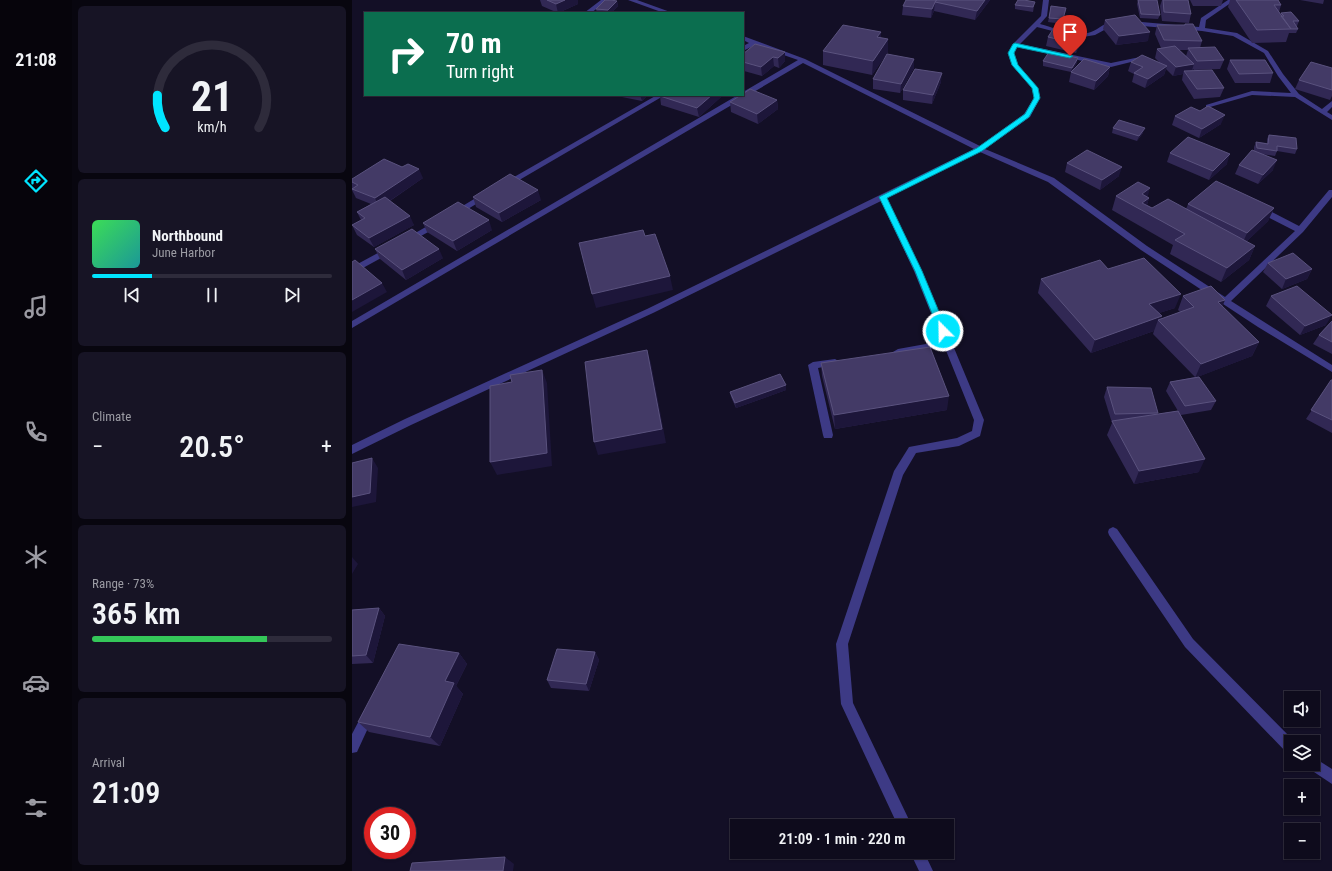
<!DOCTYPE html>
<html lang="en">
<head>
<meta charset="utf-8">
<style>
	:root { --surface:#0e0b1c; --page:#171425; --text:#f1f3f6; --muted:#9b9ba3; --line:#2e2b3b; --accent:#00e5ff }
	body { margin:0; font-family:"Roboto Condensed",sans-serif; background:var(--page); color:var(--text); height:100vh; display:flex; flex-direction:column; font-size:15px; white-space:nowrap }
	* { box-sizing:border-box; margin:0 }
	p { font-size:13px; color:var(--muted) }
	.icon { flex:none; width:22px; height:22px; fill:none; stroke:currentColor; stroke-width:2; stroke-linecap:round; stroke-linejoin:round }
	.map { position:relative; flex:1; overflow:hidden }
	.side { display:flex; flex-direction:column; gap:6px; padding:6px; background:#08060f; width:280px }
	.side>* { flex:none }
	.top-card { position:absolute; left:12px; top:12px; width:380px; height:84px; border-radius:0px; box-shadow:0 1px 3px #0004,0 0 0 1px var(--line); background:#0b6e4f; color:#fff; overflow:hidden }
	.buttons { position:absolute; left:932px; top:691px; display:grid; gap:8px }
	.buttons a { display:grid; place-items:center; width:36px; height:36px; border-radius:0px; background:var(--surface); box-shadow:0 1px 3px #0004,0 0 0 1px var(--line); font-size:20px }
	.speed { position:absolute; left:12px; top:807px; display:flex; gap:8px; font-size:20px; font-weight:700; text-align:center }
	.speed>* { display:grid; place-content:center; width:52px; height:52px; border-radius:50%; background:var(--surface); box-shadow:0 1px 3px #0004,0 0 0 1px var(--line); line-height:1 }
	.speed .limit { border:6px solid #d22; background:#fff; color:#111 }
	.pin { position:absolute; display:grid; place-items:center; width:34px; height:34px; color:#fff; margin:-41px -17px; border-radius:50% 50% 50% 0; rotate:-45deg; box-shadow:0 0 4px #0007 }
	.pin .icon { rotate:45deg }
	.me { position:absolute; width:44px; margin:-22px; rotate:337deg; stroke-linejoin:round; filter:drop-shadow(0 0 3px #0008) }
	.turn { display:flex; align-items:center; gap:14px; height:84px; padding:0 16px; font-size:18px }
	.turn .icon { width:52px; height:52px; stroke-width:2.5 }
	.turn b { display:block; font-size:28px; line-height:34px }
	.big { font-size:30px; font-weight:600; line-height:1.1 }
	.side .tile { flex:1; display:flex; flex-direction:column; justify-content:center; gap:6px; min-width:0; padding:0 14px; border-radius:6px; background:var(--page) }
	.side .dial { align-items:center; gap:0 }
	.dial svg { height:104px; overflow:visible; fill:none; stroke:var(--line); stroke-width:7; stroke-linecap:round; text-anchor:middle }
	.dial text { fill:var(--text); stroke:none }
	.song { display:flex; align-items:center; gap:12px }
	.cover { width:48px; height:48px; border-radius:6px; background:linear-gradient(135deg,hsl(130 70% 55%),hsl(180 70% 35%)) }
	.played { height:4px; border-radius:2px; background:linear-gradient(90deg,var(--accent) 25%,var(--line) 25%) }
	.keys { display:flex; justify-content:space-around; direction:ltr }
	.heat { display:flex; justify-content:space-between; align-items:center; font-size:22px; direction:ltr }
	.charge { height:6px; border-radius:3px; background:linear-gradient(90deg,#34c759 73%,var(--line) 0) }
	.trip { position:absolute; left:378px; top:819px; width:224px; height:40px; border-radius:0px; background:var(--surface); box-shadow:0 1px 3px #0004,0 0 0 1px var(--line); font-weight:600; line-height:40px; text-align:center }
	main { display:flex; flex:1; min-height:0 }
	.menu { display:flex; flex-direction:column; width:72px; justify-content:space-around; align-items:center; background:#06040b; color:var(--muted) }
	.menu .icon { width:28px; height:28px }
	.menu .active { color:var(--accent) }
	.menu b { font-size:18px; color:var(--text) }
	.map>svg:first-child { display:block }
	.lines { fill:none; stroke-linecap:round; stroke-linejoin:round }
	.service { fill:#3d3a85; fill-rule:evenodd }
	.minor { fill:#3d3a85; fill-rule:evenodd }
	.wall { fill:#312854; fill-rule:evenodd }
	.shaded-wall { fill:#1d163a }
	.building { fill:#433a66; stroke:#5a527e }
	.route { fill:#00e5ff; stroke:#0095a6 }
</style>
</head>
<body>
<main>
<nav class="menu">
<b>21:08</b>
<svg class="icon active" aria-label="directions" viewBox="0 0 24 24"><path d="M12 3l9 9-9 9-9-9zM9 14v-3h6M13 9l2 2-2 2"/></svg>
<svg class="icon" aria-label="music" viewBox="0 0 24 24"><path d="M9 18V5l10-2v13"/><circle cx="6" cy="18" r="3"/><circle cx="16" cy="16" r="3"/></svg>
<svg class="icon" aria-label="phone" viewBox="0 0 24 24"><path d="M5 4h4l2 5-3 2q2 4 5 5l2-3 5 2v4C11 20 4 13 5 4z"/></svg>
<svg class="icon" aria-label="climate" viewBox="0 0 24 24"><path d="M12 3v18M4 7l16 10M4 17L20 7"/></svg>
<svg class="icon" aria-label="car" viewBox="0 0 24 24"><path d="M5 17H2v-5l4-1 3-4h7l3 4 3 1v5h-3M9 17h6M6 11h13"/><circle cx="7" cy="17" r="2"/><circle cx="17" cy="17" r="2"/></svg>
<svg class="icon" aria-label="filters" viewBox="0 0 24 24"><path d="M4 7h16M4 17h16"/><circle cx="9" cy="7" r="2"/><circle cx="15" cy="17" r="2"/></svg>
</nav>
<section class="side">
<div class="tile dial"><svg viewBox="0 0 100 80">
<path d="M14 69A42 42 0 1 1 86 69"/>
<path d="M14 69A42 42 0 0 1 8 44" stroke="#00e5ff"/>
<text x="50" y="56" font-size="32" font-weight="700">21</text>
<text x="50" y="72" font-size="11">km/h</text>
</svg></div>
<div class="tile">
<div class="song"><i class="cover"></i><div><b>Northbound</b><p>June Harbor</p></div></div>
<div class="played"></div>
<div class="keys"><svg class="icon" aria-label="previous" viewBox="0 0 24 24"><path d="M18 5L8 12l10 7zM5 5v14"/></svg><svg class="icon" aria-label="pause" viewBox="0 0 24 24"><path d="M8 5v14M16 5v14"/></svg><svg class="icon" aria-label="next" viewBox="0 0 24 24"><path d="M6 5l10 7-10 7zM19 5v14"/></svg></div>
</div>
<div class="tile"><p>Climate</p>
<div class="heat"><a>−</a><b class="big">20.5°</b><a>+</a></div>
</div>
<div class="tile"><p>Range · 73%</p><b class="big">365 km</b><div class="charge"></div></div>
<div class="tile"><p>Arrival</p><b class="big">21:09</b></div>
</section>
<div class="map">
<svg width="980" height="871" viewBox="0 0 980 871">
	<rect width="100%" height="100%" fill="#130f26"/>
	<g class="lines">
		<!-- service -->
		<path class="service" d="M596,340L599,341L601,343L599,345L546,355L541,352L546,349Z
			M483,359L488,362L486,364L466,368L481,435L480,438H472L471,435L456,365L461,362Z"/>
		<!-- minor -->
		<path class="minor" d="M249,0H256L239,13H232Z
			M276,0H285L321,13H312Z
			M691,0H697L695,16L688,24C703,28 723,37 739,32C747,29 753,22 762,21L765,23L743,35L731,37L712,34L685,27L668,44L759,63L788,57L791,59L759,67L665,47L662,53L666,65L686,88L688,98L678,117L633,149L702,178L795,246L873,297L943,231L904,211V207H910L947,226L977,190H980V197L951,232L879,301L980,365V372L906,327L789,250L696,182L628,152L535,198L570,271L632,420L628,436L607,446L564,453L551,475L496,644L501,703L560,826H546L489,704L484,644L542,471L557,447L605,438L620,431L622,420L562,271L529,201L301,313L59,425L0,454V445L53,419L295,309L622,149L451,63L0,328V321L386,95H391V92L446,60L403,45L391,51V46L397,43L391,40V36L453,59L628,146L672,114L682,98L680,88L660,65L656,53L661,44L689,16Z
			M876,0H883L854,20L853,28L885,33L916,51L931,74L947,94L970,109L980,101V107L975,112L980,115V120L943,97L900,95L858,107H854V105L900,91L939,93L926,76L912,53L881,36L850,31L778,25L775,23L778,21L847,27L849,18Z
			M305,95H313L157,186H151L150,184Z
			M132,193H135L139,195L106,215H103L99,213Z
			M86,220L89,221V225L58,242L55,243L51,240Z
			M37,247L40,248L41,250L40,252L0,274V267Z
			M761,527L765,529L841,639L943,742H939V753L934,752L833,647L757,535L756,532L757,529Z
			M16,709L20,711L22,715L5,752L0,753V734L12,711Z
			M961,757L980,769V784L956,768L955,764H961Z
			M558,852H572L581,871H567Z"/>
	</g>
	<!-- wall -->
	<path class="wall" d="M188,0H226V4L206,13L190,6Z
		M554,0H638L623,20L582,11L579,18L550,15L551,6Z
		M786,0H805L808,15L806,19L788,18L785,4Z
		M810,0H836L839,14L837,23L810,21L808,6Z
		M838,0H871L869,6H841Z
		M878,0H926L929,5L927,12L929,15V13L947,21L945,26H944L946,29L944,33H937L934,42L900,43L876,7Z
		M948,0H972L971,4Z
		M265,1L266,6L259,13H245L244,9Z
		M663,5L682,6L681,12L663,9Z
		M699,6L714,8L711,24L696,22Z
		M753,20L796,41L764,45L751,29Z
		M833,24L850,41L848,48L872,60L868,69L842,70L841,69L840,71L872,88L868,97L842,99L830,80L831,74L821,76L814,69L812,75L793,88L780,82L782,74L776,71L779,62H807L803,58L805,49L809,48L803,34L805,25H832ZM827,50H836L834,56Z
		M732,32L730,41L724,53L694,46L696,37Z
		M529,38L536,39V52L520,75L471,65V51Z
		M403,44L433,61L427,68L422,66L410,76L392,71L393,85L391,87V54Z
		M562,59V68L548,93L521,89V79Z
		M878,60L921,73L918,83H883L875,69Z
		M691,61L725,63L719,72L691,66Z
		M758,67L756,76L742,90L717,82L719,72Z
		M980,68V96L978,100L943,89L947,80Z
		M589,82L580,104L551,100V90Z
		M260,95H296L290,101Z
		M309,95H369V97L347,117L309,105L308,96Z
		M425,100L426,109L406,124L379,112L378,102Z
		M823,116L869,124L847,138L820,125Z
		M761,128L791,133L785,141L760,133Z
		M917,135L945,149L943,154L925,151L923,156L908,154L921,170L906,184L883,174L887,165L902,151V147L904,142L915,143V139Z
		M818,153L875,164L857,180L815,162Z
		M715,163L767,176L748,190L713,172Z
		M71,178L38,201L62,225L22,247L5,235L0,225L9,220L5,212L19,204L4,198L0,190V179Z
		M764,196L796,197L797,198L795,205L800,208L834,209L836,204L922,208L916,221L894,242L903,246L897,260L869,282L818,254L821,245L760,210Z
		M121,197L189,200L150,222L124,207Z
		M71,223L140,230L105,251L75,232Z
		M23,249L91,258L54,280L28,259Z
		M916,263L960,269L955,279L930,289L911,272Z
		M756,269L823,308L807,313L809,319L828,312L826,310L831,296L873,300L870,307L907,342L900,356L845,377L864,401L859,410L829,415L847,472L782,484L755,435L760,423L752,397L755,387L806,413L805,414L826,411L814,391L818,382L843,377L801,334L802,331L739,353L686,293L689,279Z
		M919,296L974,325L948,335L914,306Z
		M980,321V354L961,344L967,335Z
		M469,363L595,410L483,429L470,376Z
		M980,380V433L954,419Z
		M434,385V390L384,408L379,397L378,392Z
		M27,608L33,616L21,663L0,664V610Z
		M243,652L247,660L237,691L199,688L195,680Z
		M107,653L115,664L104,686L111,694L88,746L17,732L6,722Z"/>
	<!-- shaded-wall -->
	<path class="shaded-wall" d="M213,0H226V4L206,13L204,4Z
		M584,0H587L583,2L582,11L579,18L580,9Z
		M633,0H638L623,20L625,11Z
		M265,1L266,6L259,13H256V10Z
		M529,32V45L525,37Z
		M732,32L730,41L724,53L726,44Z
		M798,32L796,41L764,45L767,36Z
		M536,39V52L520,75L521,61Z
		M433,52V61L427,68L426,58Z
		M421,57L422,66L410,76L409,67Z
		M726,58L725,63L719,72L720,68Z
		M562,59V68L548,93L549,84Z
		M842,64L839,73L832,71L831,74L821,76L824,67Z
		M815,66L812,75L793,88L796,79Z
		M758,67L756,76L742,90L744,81Z
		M391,68L393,85L391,87Z
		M590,73L589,82L580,104L581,95Z
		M288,95H296L290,101Z
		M360,95H369V97L347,117L345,108Z
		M425,100L426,109L406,124L405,114Z
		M873,115L869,124L847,138L850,129Z
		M793,128L791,133L785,141L787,136Z
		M878,154L875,164L857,180L861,171Z
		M925,160L921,170L906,184L911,175Z
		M770,167L767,176L748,190L750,180Z
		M67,169L71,178L27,208L23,198Z
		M798,188L795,199L797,198L793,211L788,210L790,194Z
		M186,190L189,200L150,222L147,213Z
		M922,208L916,221L889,247L895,233Z
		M58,216L62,225L22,247L17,238Z
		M137,220L140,230L105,251L101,241Z
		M903,246L897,260L869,282L875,268Z
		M87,249L91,258L54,280L50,270Z
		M960,269L955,279L930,289L934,279Z
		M318,276L321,290L244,308L240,294Z
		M30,283L35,292L0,312V300Z
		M829,294L823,308L792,318L797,304Z
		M873,300L867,314L866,302Z
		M980,315L974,325L948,335L953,326Z
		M810,316L808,322L806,320L802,331L739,353L743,340Z
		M907,342L900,356L843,378L849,364Z
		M295,350L299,363L314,443L246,455L242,442Z
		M190,370L195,383L200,466L145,475L138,462Z
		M434,385V390L384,408L383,403Z
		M597,396L595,410L483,429L482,415Z
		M20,458L26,468L24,502L0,507V497Z
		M853,459L847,472L782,484L787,471Z
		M0,557L6,564L0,574Z
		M27,608L33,616L21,663L14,655Z
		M243,652L247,660L237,691L234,684Z
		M107,653L115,664L104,686L111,694L88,746L78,737L93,681Z
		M153,857L162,864L161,871H151Z"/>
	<!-- building -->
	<path class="building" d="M195,0H213L204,4Z
		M253,0H259L265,1L256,10L244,9Z
		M554,0H584L580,9L551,6Z
		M585,0H633L625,11L583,2Z
		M666,0H672L683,2L681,7L663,5Z
		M786,0H805L808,15L789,14Z
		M811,0H836L839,14L812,12Z
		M884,0H926L929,5H922L939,29L905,30Z
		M699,6L714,8L711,19L697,18Z
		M939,12L947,21H941L946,29H939L929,16H932L929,13Z
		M783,15L798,32L767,36L753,20Z
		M833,24H841L850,41L812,40L805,25H833Z
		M491,25L529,32L525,37L536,39L521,61L471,51Z
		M703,26L732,32L726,44L696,37Z
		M403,44L433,52L426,58L421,57L409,67L391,62V54Z
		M823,46L842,64L824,67L805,49Z
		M863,47L872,60L845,61L836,48Z
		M697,52L726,58L720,68L691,61Z
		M535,54L562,59L549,84L521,79Z
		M790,55L815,66L796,79L782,73L791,67L779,62Z
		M732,59L758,67L744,81L719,72Z
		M878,60H913L921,73L887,74Z
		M959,62L980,68V90L947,80Z
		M563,69L590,73L581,95L551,90Z
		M860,70L872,88L845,89L832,71Z
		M398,89L425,100L405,114L378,102L389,95H391V94Z
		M309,95H360L345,108L308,96Z
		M856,106L873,115L850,129L823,116L839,107L848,111Z
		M767,120L793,128L787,136L761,128Z
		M917,135L944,138L945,149L925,146V151L905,148L904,142L916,144Z
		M836,137L878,154L861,171L818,153Z
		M735,150L770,167L750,180L715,163Z
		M900,150L925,160L911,175L887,165Z
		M32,159L50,167L56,164L67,169L23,198L0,189L6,185L0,182V179Z
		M158,174L186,190L147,213L121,197Z
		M864,181L922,208L895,233L836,204Z
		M786,182L798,188L790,194L797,198L790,203L800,208L816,199L903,246L875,268L823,240L833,234L764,196Z
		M33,197L58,216L17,238L0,225L13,218L5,212Z
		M106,202L137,220L101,241L71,223Z
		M60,229L87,249L50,270L23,249Z
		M291,230L293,236L303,234L318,276L240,294L227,243Z
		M941,253L960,269L934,279L916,263Z
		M792,258L829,294L797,304L810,316L743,340L689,279L748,260L756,269Z
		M3,260L30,283L0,300V262Z
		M859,286L873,300L866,302L907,342L849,364L806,320L842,307L831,296Z
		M945,286L980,315L953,326L919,296Z
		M980,321V342L967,335Z
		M578,347L597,396L482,415L469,363Z
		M295,350L310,429L242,442L233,362Z
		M190,370L195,453L138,462V386L160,382L158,375Z
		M428,374L434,385L383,403L378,392Z
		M847,377L864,401L833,406L818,382Z
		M979,380H980V420L959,410Z
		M755,387L799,388L806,413L763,414Z
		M826,411L853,459L787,471L760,421Z
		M20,458L18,493L0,497V463Z
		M27,608L14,655L0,656V610Z
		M47,644L107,653L93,681L102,683L78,737L6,722Z
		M205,649L243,652L234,684L195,680Z
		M153,857L151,871H58L60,863Z"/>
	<!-- route -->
	<path class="route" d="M663,43L721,56L718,58L665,47L662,53L666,65L686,88L688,98L677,117L630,151L535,198L570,271L595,331L591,334L587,331L563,271L527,197L625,148L673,114L682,98L680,88L660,65L656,53L661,44Z"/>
</svg>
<div class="buttons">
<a><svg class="icon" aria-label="sound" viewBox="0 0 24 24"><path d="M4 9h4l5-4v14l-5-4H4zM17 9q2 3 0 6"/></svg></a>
<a><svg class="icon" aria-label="layers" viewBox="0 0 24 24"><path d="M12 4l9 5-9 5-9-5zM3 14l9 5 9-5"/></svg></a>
<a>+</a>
<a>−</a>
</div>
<div class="speed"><div class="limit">30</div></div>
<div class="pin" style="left:718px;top:56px;background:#d93025"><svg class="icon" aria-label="arrive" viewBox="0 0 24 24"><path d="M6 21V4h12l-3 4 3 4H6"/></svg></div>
<svg class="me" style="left:591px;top:331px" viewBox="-20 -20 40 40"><circle r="17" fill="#00e5ff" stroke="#fff" stroke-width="3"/><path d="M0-11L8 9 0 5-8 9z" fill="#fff"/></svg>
<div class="trip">21:09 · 1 min · 220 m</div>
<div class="top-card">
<div class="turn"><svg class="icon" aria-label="right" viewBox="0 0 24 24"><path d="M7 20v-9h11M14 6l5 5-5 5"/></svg><div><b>70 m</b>Turn right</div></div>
</div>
</div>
</main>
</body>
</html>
